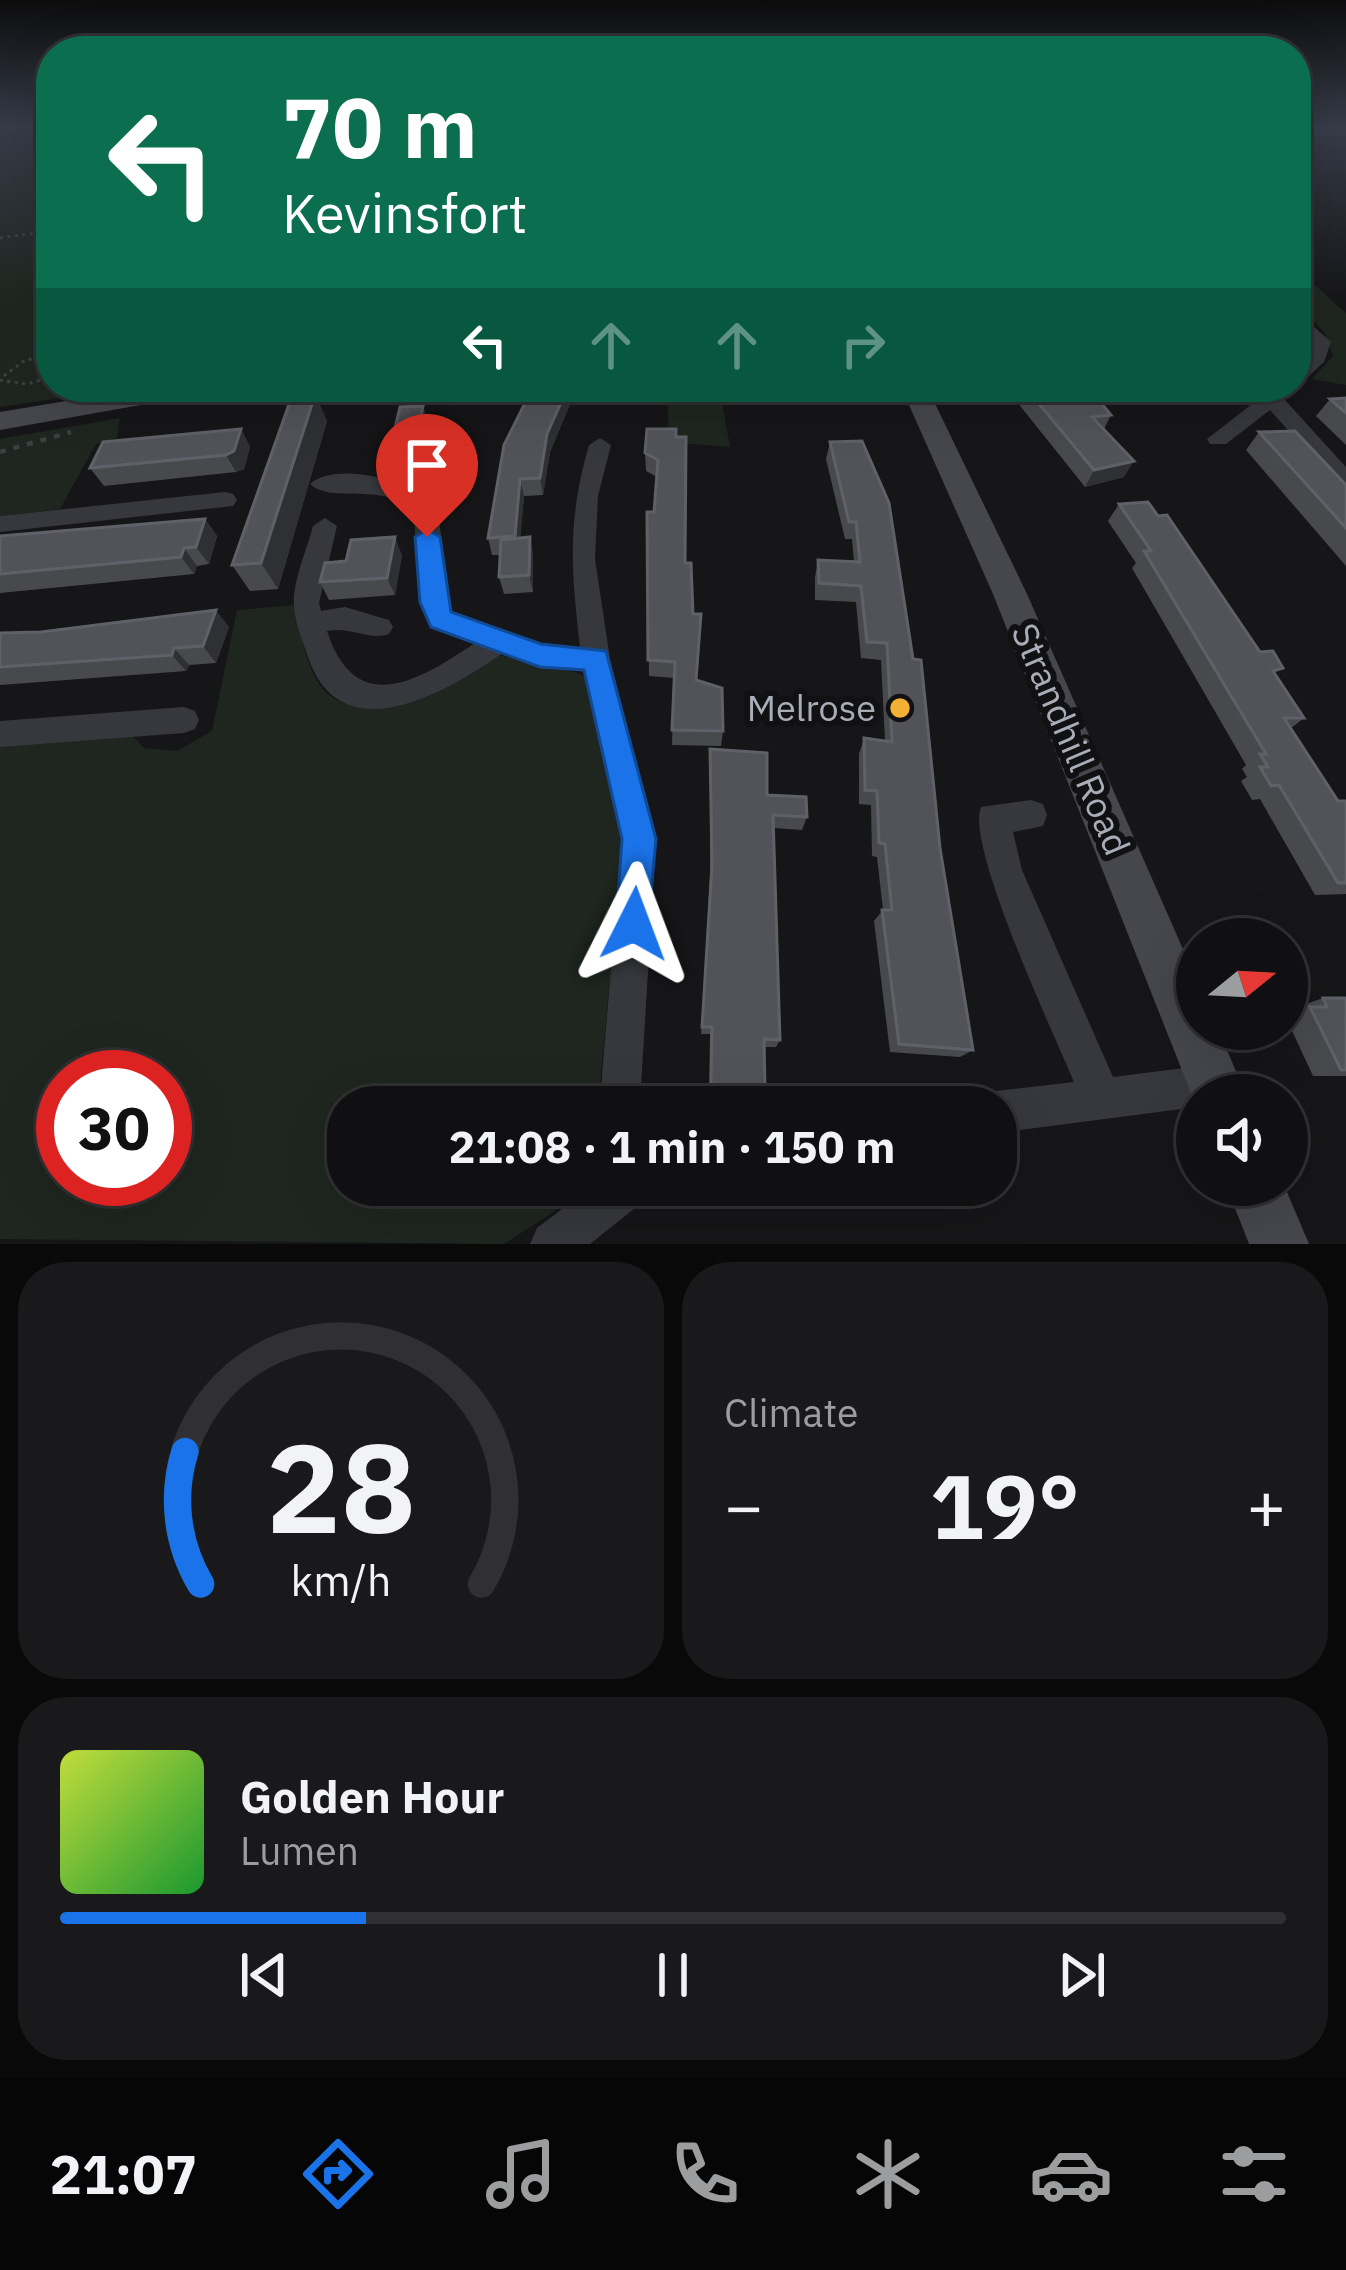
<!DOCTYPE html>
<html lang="en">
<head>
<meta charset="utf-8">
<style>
	:root { --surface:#101012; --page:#19191b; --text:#f1f3f6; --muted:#9c9d9f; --line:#303032; --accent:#1a73e8 }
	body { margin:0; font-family:"IBM Plex Sans",sans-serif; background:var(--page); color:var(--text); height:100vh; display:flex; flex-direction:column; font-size:45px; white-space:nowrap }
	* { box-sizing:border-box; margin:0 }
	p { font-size:39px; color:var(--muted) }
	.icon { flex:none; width:66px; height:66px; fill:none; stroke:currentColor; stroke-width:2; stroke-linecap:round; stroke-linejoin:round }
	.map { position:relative; height:1244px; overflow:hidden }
	.side { display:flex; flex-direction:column; gap:18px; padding:18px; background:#09090a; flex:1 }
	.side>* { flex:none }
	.hud { position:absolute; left:36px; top:36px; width:1275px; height:366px; border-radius:48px; box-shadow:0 12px 48px #0002,0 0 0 3px var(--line); background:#0b6e4f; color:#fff; overflow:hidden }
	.needle { width:78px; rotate:72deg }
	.tools { position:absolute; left:1176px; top:918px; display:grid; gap:24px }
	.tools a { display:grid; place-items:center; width:132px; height:132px; border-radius:50%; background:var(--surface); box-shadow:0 12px 48px #0002,0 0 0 3px var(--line); font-size:60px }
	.speed { position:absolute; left:36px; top:1050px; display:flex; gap:24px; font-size:60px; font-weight:700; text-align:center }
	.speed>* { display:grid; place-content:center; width:156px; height:156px; border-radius:50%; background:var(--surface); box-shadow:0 12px 48px #0002,0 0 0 3px var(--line); line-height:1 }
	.speed .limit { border:18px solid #d22; background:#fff; color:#111 }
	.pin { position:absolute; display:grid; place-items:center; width:102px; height:102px; color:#fff; margin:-123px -51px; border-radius:50% 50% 50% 0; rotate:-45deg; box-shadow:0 0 12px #0007 }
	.pin .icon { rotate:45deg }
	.me { position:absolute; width:132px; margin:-66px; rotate:3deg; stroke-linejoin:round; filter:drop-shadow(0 0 9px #0008) }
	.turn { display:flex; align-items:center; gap:42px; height:252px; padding:0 48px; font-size:54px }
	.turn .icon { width:156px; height:156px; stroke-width:2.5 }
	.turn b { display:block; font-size:84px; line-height:102px }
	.lanes { display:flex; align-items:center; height:114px; padding:0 48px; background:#0003; justify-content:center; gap:60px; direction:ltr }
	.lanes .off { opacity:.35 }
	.big { font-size:90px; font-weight:700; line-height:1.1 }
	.side .widget { flex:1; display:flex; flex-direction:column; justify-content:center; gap:18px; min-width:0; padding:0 42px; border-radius:48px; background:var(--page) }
	.side .dial { align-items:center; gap:0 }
	.dial svg { height:312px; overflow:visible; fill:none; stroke:var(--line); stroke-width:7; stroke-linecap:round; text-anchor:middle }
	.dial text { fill:var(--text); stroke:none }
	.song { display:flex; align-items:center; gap:36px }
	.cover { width:144px; height:144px; border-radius:18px; background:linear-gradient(135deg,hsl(70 70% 55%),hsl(130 70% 35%)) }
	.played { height:12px; border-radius:6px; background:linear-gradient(90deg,var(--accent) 25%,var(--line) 25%) }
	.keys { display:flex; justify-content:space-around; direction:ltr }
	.heat { display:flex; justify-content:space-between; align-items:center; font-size:66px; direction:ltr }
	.side .tiles { flex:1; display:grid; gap:18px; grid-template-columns:1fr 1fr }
	.widget:last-child { grid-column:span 2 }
	.trip { position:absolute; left:327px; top:1086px; width:690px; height:120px; border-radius:48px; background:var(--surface); box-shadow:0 12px 48px #0002,0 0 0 3px var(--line); font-weight:700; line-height:120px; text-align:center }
	.dock { display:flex; height:192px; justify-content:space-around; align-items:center; background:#060607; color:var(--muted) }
	.dock .icon { width:84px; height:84px }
	.dock .selected { color:var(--accent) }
	.dock b { font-size:54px; color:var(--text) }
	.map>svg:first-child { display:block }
	.green { fill:#1e261f; fill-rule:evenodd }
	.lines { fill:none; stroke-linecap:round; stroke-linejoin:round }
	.path-far1 { stroke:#3d3f44; stroke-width:3; stroke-dasharray:3 4.5; stroke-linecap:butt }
	.path { stroke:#3d3f44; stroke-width:4.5; stroke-dasharray:6 8; stroke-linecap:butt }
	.street { fill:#37383d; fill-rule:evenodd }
	.secondary { fill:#45474d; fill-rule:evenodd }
	.wall { fill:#47494d }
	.shaded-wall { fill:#2f3033 }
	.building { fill:#525359; stroke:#5f6168; stroke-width:3 }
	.route { fill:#1a73e8; stroke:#114b97; stroke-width:3 }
	.poi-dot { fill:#f2b134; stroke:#111113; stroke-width:4.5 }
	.labels { text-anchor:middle; stroke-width:12; stroke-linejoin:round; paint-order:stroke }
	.poi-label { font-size:36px; fill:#a8adb8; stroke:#111113; text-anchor:end }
	.street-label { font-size:36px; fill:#a8adb8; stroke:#111113 }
</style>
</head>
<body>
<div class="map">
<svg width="1346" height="1244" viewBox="0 0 1346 1244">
	<rect width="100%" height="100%" fill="#161618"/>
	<!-- green -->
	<path class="green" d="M0,127H51V387H137L0,407Z
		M1296,268L1346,313V385L1312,379L1333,356L1324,332L1296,302Z
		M667,387H719L730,447L669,442Z
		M120,418L117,438L96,444L60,509L0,516V439Z
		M296,605C319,779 399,676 496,656C505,654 574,670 584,676L623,838L598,1107H348V1185H578L555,1211L504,1244L0,1239V745L131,734L144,748L177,751L212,731L237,610ZM63,1077H165V1179H63Z"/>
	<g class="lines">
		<!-- path-far1 -->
		<path class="path-far1" d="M0,238L51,231
			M0,380L27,384L51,377
			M9,383L5,375L25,360L51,356"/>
		<!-- path -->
		<path class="path" d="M0,452L71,432"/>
		<!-- street -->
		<path class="street" d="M1296,311L1331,342L1324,362L1284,399L1346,467V489L1338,486L1270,410L1226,444H1210L1207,439L1274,387H1296V369L1308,356L1312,343L1296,326Z
			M600,438L611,445L598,496L595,559L610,659L656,839L641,1087L646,1107H604L601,1087L622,839L584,670L540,666L503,653C445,693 337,757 306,651C301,637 295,621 294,607C292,582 307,550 313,526L325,518L337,526L319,603L321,611L345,607L389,620L393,627L389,634C369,641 351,626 327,631C356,719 418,681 475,643L430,626C413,592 417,550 414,512C381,480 333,505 310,484C337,460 417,481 438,510L450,612L541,644L580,647C571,568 567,522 589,445Z
			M225,492L233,494L237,500L233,506L0,532V516Z
			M184,707L195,711L199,720L195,729L184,733L0,747V721Z
			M1031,800L1043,804L1047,815L1043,826L1013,832L1022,870L1113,1077L1216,1064L1230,1070L1236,1084L1232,1095H1197V1107L996,1133V1107H977L981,1097L996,1091L1074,1082C1054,1034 965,845 981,807Z
			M594,1185H652L645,1200L590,1244H530L537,1228Z"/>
		<!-- secondary -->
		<path class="secondary" d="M1296,127H1346V136H1296Z
			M150,387H210L197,395L0,430V412Z
			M901,387H927L1027,594L1197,981V1029H1218L1246,1095H1197V1108L993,594Z
			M1226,1185H1284L1309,1244H1249Z"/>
	</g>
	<!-- wall -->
	<path class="wall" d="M312,387H352L349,397L317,399L327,421L278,589L250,591L232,565L315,395Z
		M799,387H833L831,398L805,401Z
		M1005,387H1088L1111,415L1104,429L1124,477L1085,487Z
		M1191,387H1238L1223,401Z
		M576,390L550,452L543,495L524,496L520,538L530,537L533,555V592L504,594L499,577L500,555H492L488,538L504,445Z
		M1346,398V445L1316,416L1330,399Z
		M423,406L431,432L422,483L399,479L389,453Z
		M241,429L250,447L244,469L236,472L104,486L90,468Z
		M676,429L685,563L693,614L696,680L723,731L721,746L672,745L674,678L649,676L647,512H654L657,477L646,471L645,453Z
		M1259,432L1346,485V566L1246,450Z
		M862,441L940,848L973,1050L960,1057L890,1052L874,921L883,910L877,857L872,856L871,805L859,804V754L864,738L885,741L881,660L861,658L856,602L815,600V577L818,560L854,562L852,539H845L826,459L830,442Z
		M1119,504L1275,675L1304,718L1290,729L1338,801H1346V894L1315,895L1260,799L1252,800L1241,781L1247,777L1242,769L1246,765L1132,568L1136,563L1108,521Z
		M205,519L217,536L209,564L197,566L194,574L0,593V536Z
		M402,555L395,595L329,600L320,582Z
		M229,627L216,663L189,665L186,671L0,685V633Z
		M710,749L767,795L807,817L802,830L774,828L780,1040L776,1047H764L765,1088L761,1093L709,1090L710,1034H701L710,877Z
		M1323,998L1346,1000V1076H1313L1287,1020V1015L1300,1011L1298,1007Z"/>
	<!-- shaded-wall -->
	<path class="shaded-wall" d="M568,387H576V390L550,452L543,495L540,478L547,434Z
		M315,395L327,421L278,589L261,563Z
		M423,406L431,432L422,483L413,457Z
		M241,429L250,447L244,469L236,472L226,455Z
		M1134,461L1124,477L1085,487L1094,470Z
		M520,479L524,496L519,553L515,536Z
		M205,519L217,536L209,564L196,547Z
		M395,537L402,555L395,595L387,578Z
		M530,537L533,555V592L529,575Z
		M184,548L197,566L194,574L181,557Z
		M216,610L229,627L216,663L203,646Z
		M174,648L189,665L186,671L172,655Z"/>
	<!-- building -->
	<path class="building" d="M1296,313L1305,321L1296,329Z
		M533,387H568L547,434L540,478L520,479L515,536L488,538L504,445Z
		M1025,387H1088L1111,415L1092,417L1134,461L1094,470Z
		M315,395L261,563L232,565L292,396Z
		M1346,398V413L1330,399Z
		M423,406L413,457L389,453L400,407Z
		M241,429L234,451L226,455L90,468L103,442Z
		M647,429H676V437H686L685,563H691L693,614H701L696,680L722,688L723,731L672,730L675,662L648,660L647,512H654L658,460L645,453Z
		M1295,431L1346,485V528L1259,432Z
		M862,441L889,503L913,659L921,660L940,848L973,1050L899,1044L882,910H892L885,844L879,843L877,791L865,790L864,738L892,742L887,643L867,642L861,586L819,583L818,560L860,562L856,522H849L830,442Z
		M1148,502L1158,516L1167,515L1260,652L1273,651L1283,668L1273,671L1304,718H1284L1338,801H1346V883H1338L1279,785L1271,786L1260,767H1268L1260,754H1266L1144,551H1151L1119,504Z
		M205,519L196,547L184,548L181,557L0,574V536Z
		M395,537L387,578L320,582L325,563L346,561L351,540Z
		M530,537L529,575L499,577L501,540Z
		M216,610L203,646L174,648L172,655L0,667V633L41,632Z
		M710,749L767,753V795L806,797L807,817L773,815L780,1040L764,1039L765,1088L711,1085L712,1027H702L712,865Z
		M1323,998H1345L1346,1000V1070H1341L1310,1007H1327Z"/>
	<!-- sky -->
	<linearGradient id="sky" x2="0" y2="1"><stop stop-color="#0c0c0d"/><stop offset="0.42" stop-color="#363c48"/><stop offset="1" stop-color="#363c48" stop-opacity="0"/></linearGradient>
	<rect width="1346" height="301" fill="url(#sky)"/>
	<!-- route -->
	<path class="route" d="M427,529L440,537L451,612L541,644L606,651L656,839L647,937L634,942L621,937L616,924L622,839L584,670L540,667L431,627L420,602L415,537Z"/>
	<!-- markers -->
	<circle class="poi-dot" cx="900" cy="708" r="12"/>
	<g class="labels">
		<!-- poi labels -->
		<g class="poi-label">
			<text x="876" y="721">Melrose</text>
		</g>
		<!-- street labels -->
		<g class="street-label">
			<text transform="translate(1071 739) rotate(67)" y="13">Strandhill Road</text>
		</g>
	</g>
</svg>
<div class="tools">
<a><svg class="needle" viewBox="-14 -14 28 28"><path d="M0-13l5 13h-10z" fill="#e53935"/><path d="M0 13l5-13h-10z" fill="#9c9d9f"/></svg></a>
<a><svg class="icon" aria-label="sound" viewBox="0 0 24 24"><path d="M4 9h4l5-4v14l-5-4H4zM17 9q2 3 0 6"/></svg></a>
</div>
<div class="speed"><div class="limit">30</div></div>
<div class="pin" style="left:427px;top:537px;background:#d93025"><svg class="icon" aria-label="arrive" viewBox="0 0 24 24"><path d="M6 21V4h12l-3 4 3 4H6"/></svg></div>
<svg class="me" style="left:634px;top:924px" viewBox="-20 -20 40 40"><path d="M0-17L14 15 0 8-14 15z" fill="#1a73e8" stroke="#fff" stroke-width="4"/></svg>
<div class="trip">21:08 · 1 min · 150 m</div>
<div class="hud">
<div class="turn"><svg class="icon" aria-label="left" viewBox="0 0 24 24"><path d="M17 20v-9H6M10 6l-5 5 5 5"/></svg><div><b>70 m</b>Kevinsfort</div></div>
<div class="lanes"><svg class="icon" aria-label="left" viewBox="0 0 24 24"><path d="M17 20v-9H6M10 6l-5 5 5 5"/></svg><svg class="icon off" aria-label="ahead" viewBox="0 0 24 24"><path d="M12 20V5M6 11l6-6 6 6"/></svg><svg class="icon off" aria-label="ahead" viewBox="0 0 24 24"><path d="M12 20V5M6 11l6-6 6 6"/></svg><svg class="icon off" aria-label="right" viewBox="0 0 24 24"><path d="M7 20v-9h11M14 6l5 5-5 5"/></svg></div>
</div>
</div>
<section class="side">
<div class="tiles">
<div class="widget dial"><svg viewBox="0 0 100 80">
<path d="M14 69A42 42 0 1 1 86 69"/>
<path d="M14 69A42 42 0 0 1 10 35" stroke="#1a73e8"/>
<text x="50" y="56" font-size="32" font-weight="700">28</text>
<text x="50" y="72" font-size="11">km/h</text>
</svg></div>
<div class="widget"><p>Climate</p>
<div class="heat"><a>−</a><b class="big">19°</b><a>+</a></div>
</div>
<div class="widget">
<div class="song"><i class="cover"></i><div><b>Golden Hour</b><p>Lumen</p></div></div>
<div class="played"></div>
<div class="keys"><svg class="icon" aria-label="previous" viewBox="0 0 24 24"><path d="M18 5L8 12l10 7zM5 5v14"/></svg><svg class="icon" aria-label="pause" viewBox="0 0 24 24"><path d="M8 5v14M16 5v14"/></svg><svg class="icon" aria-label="next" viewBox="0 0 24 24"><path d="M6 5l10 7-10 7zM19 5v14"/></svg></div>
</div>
</div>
</section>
<nav class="dock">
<b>21:07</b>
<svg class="icon selected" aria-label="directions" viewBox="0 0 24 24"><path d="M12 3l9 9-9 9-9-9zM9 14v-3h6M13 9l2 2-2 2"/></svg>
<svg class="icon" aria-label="music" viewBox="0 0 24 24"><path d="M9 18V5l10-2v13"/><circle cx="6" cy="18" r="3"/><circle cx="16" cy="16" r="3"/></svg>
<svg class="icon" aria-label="phone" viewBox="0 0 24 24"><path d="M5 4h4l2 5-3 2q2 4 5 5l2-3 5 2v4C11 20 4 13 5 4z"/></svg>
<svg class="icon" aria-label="climate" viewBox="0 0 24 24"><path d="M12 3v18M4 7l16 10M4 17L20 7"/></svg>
<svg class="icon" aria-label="car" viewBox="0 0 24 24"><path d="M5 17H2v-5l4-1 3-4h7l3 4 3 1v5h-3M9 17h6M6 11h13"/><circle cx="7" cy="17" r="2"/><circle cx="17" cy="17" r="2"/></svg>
<svg class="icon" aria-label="filters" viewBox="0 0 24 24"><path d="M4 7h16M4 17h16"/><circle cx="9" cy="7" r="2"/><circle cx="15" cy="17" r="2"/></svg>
</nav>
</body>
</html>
